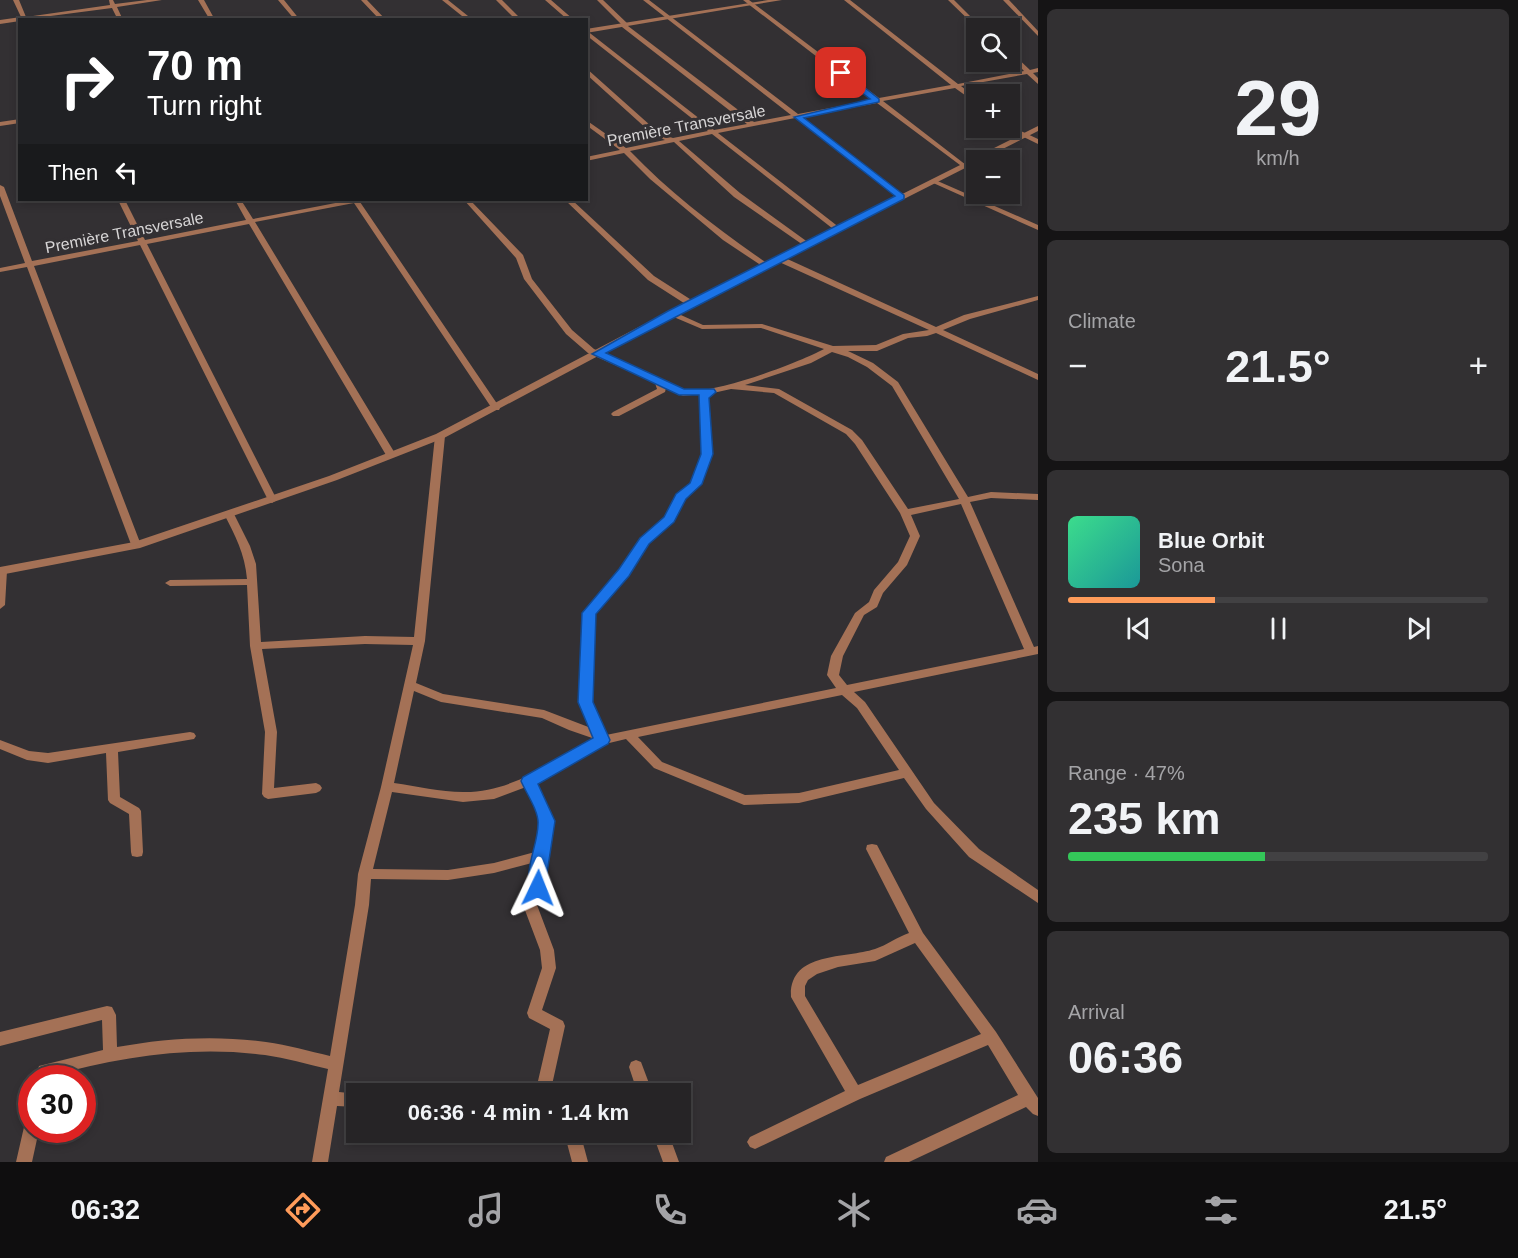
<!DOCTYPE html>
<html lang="en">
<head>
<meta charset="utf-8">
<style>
	:root { --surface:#262426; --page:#323032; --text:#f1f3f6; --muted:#a4a4a7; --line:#424143; --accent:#ff9b5a }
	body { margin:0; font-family:Helvetica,sans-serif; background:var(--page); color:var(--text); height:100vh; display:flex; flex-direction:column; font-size:22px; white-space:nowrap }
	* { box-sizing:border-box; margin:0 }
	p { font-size:20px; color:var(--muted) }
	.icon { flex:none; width:33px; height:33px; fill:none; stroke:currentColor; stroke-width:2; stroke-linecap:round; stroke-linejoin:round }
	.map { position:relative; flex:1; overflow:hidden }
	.sheet { display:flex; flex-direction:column; gap:9px; padding:9px; background:#151415; width:480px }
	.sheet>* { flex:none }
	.top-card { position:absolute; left:18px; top:18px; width:570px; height:183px; border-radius:0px; box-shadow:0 3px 9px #0003,0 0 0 2px var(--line); background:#202124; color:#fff; overflow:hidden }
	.tools { position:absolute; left:966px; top:18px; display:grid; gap:12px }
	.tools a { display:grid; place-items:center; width:54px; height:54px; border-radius:0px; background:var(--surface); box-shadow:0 3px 9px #0003,0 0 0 2px var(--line); font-size:30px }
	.speed { position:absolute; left:18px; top:1065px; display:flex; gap:12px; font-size:30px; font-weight:700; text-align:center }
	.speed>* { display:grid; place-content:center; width:78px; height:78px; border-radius:50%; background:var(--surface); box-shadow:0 3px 9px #0003,0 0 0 2px var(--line); line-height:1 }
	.speed .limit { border:9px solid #d22; background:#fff; color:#111 }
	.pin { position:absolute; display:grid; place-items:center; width:51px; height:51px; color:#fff; margin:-26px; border-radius:12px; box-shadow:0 3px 9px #0006 }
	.me { position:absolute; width:66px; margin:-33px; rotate:2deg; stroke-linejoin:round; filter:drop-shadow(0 0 4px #0008) }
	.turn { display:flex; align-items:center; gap:21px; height:126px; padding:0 30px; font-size:27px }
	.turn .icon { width:78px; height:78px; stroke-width:2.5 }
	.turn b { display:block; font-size:42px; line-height:51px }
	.then { display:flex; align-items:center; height:57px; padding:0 30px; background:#0003; gap:12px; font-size:22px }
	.big { font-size:45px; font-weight:600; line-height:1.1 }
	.sheet .widget { flex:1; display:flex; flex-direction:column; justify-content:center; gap:9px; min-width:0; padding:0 21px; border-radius:9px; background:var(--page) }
	.sheet .dial { align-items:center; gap:0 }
	.dial b { font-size:78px; line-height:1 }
	.song { display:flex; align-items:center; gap:18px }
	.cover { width:72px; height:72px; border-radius:9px; background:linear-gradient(135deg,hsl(150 70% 55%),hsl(180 70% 35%)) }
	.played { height:6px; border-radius:3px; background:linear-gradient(90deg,var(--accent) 35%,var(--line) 35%) }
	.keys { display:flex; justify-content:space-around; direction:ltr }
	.heat { display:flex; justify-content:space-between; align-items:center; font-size:33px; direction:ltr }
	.charge { height:9px; border-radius:4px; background:linear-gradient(90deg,#34c759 47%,var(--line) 0) }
	.trip { position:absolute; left:346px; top:1083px; width:345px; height:60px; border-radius:0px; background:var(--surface); box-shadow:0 3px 9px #0003,0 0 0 2px var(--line); font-weight:600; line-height:60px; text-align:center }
	.tab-bar { display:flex; height:96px; justify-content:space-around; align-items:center; background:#0f0e0f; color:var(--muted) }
	.tab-bar .icon { width:42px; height:42px }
	.tab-bar .on { color:var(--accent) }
	.tab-bar b { font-size:27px; color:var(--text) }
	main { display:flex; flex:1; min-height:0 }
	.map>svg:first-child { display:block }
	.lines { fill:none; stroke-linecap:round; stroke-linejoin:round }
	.minor { fill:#a47156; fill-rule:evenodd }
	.tertiary { fill:#a47156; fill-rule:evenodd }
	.route { fill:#1a73e8; stroke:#114b97; stroke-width:1.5 }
	.labels { text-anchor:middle; stroke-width:6; stroke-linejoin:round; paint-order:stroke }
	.far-street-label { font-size:16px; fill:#d7d5d6; stroke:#333033 }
</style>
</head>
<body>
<main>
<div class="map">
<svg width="1038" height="1162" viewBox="0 0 1038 1162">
	<rect width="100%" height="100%" fill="#333033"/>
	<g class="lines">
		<!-- minor -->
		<path class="minor" d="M13,0H19L26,17L110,5L109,0H113L115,4L147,0H162L117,7L123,20H118L112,8L20,20V21L0,24V20L21,17Z
			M198,0H204L215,20H210Z
			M278,0H284L300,20H295Z
			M361,0H367L386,20H380Z
			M442,0H448L473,20H467Z
			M496,0H502L522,20H516Z
			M545,0H551L574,20H568Z
			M597,0H603L628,24V26L754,122L791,115L643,0H649L798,114L873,100L743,0H749L879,98L951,85L844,0H850L958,84L1024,71L1010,56V51L1030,70L1038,68V72L1033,73L1038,78V84L1027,74L961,86L976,98V103L955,88L883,101L966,165V167L964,168L877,103L802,117L904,195V199H901L795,118L718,133L840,228V232H837L712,134L679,141L740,193L809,243L810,245L806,247L734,197L674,142L630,151C671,194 719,230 768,264V268H765L723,240L650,179L624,153L586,161V157L620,150L586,125V120L626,148L665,140L656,136L648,130L586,74V68L660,134L673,138L708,131L586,35V30L714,130L747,124L622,27V25Z
			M948,0H954L982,28H977Z
			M1003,0H1009L1038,31V36Z
			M1010,126L1038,139V144L1007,129L1006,128Z
			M933,179L1038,225V230L931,182L930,181Z
			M0,185L4,187L32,261L138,241L118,200H125L145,240L246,220L235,200H241L253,219L351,200H362L360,202L500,408L499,410H493L354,203L255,222L396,455L391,458L386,455L249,224L147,244L277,500L272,503L269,502L140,245L34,266L141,545L136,548L132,547L27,267L0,272V268L25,263L0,196Z
			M464,200H470L523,255L532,279L572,330L594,349L657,378H661L663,380C669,383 677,388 684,390C711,396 798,363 824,349L761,328L702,329L669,315L668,313L672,311L703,325L762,324L833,346L876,345L903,334L929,330L777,261V257H783L936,327L964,315L1038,296V300L970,319L943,330L1038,374V380L936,333L927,336L908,338L877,351H848L873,363L898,382L968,497L991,492L1038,494V500L991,498L970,502L1034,647L1038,646V654L854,692L865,702L934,803L979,849L1038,890V903L969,857L926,809L904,778L799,803L744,805L654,768L626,739L605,744L536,783L553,821L550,850L545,857V888L537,905L554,950L556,968L542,1010L563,1021L565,1026L550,1094H535L550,1029L529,1018L527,1013L542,968L540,950L523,905L531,888L532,863L494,873L448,880L371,879L369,905L339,1092L359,1094H357V1107L337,1106L328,1162H312L328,1069C307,1064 286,1058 265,1055C192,1045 119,1057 50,1076L49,1078H35L39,1066L103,1050L102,1020L0,1046V1032L107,1006L112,1007L116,1015L117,1047C165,1038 217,1035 266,1042C288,1045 309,1051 330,1056L355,905L358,874L381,787L413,645L365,644L262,649L277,732L274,788L316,783L320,785L322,788L320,791L316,793L268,799L264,797L262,794L265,732L250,646L247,585L170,586L165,583L170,580L247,579C245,554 235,535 224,514L225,512H233L250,546L256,564L261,642L365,636L414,637L435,436L440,433L443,434L445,436L425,641L416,683L443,694L544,710L591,728L579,702L584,613L620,571L641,539L665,517L677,494L694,480L702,454L700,397L702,394L683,396L666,388L665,392L619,416H613L611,414L613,412L657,389L655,383L588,353L566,334L524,279L516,258ZM832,352L848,357L867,367L892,386L959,499L908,509L862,440L852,430L779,389L745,385L811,363ZM731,389L774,393L846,434L855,444L900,513L910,536L898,562L874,590L869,602L855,613L831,656L827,675L836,688L606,735L591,702L594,614L628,575L649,543L673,521L684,497L703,481L712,454L708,398L713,393ZM961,504L1024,649L847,685L839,675L843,656L864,615L877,607L883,593L907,565L920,536L911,515ZM414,691L441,702L542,718L569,730L595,739C554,761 511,793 463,792C440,792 417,786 394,783ZM842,695L857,708L899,770L799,793L745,795L662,762L638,737ZM526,787L541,821L538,848L535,852L494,863L448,870L373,869L392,792L463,802L494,799Z
			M565,200H572L654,276L693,301V305H687L648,280Z
			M0,568L6,569L7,571L5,605L0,609Z
			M190,732L194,733L196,736L194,739L118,752L120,797L139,808L141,811L143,852L142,856L137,857L132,856L131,852L129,814L110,803L108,800L106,753L48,763L27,760L0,749V740L29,751L48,753Z
			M872,844L877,845L923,933L996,1032L1038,1098V1116L1033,1114L1026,1107L909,1162H884L886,1157L1018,1095L988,1045L860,1099L755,1149L750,1147L747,1142L750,1137L845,1091L791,997C789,951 845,959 875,949C887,945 897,937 909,933L866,849L867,845ZM915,943L981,1034L858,1085L805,996V986L808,980L817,974L838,967L875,961Z
			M636,1060L641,1062L653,1094H638L629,1067L631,1062Z
			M32,1120V1130H39L32,1162H16L24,1127L27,1122Z
			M564,1132H580L588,1162H572Z
			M652,1132H668L679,1162H663Z"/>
		<!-- tertiary -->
		<path class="tertiary" d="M768,0H782L586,33V29Z
			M20,119V123L0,126V122Z
			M1038,126V131L675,315L444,438L337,480L140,548L0,575V567L134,542L329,476L436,434L669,311Z"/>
	</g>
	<!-- route -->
	<path class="route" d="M838,71H844L879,99V102L804,118L904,195V199L606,353L684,389H714L716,392L709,398L713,454L702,484L686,499L674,522L649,544L629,576L596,614L593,702L610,740L608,744L538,784L555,821L544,893H532C522,872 538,846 538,824C539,811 526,793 521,781L523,777L593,738L578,702L582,613L619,569L640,538L664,517L676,494L690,483L701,454L699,395H679L592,354L668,311L895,196L794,117L870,99L838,75Z"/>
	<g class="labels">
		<!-- far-street labels -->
		<g class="far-street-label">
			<text transform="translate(686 125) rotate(-11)" y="6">Première Transversale</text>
			<text transform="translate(124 232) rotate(-11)" y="6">Première Transversale</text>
		</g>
	</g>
</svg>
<div class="tools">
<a><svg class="icon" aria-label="search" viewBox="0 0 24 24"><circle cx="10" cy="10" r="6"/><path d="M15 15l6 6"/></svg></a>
<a>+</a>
<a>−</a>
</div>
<div class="speed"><div class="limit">30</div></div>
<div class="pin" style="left:841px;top:73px;background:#d93025"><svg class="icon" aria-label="arrive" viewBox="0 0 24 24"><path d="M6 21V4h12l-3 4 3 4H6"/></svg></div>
<svg class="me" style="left:538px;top:888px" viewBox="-20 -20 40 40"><path d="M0-17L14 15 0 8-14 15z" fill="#1a73e8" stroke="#fff" stroke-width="4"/></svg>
<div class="trip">06:36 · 4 min · 1.4 km</div>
<div class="top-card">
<div class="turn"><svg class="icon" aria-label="right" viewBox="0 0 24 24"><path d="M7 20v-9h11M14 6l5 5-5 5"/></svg><div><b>70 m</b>Turn right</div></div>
<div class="then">Then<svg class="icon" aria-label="left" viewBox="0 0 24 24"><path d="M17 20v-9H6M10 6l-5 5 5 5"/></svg></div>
</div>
</div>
<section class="sheet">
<div class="widget dial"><b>29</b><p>km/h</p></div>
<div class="widget"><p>Climate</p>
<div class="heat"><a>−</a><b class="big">21.5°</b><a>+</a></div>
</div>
<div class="widget">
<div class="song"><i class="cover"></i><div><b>Blue Orbit</b><p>Sona</p></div></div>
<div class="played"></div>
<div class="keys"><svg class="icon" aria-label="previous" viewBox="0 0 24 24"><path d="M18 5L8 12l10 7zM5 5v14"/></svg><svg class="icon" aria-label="pause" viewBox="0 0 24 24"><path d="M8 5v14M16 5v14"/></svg><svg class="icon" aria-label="next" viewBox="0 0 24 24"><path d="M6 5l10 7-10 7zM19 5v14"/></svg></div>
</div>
<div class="widget"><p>Range · 47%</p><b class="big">235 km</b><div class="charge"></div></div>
<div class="widget"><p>Arrival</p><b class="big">06:36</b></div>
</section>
</main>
<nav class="tab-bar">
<b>06:32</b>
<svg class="icon on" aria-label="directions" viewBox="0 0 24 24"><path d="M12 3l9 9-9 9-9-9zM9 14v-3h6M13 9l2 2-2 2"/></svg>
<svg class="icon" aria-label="music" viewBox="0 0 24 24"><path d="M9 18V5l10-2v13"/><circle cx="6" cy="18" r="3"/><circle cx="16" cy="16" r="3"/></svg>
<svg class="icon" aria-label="phone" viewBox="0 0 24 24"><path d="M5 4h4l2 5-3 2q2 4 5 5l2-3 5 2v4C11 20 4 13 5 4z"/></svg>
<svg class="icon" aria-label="climate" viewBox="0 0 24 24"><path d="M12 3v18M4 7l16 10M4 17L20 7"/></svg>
<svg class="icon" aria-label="car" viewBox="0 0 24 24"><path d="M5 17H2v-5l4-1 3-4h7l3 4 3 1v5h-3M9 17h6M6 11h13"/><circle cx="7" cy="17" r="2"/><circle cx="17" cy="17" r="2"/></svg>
<svg class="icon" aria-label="filters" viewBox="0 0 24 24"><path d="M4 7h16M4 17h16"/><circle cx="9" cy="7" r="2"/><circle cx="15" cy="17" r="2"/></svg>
<b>21.5°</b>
</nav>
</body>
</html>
